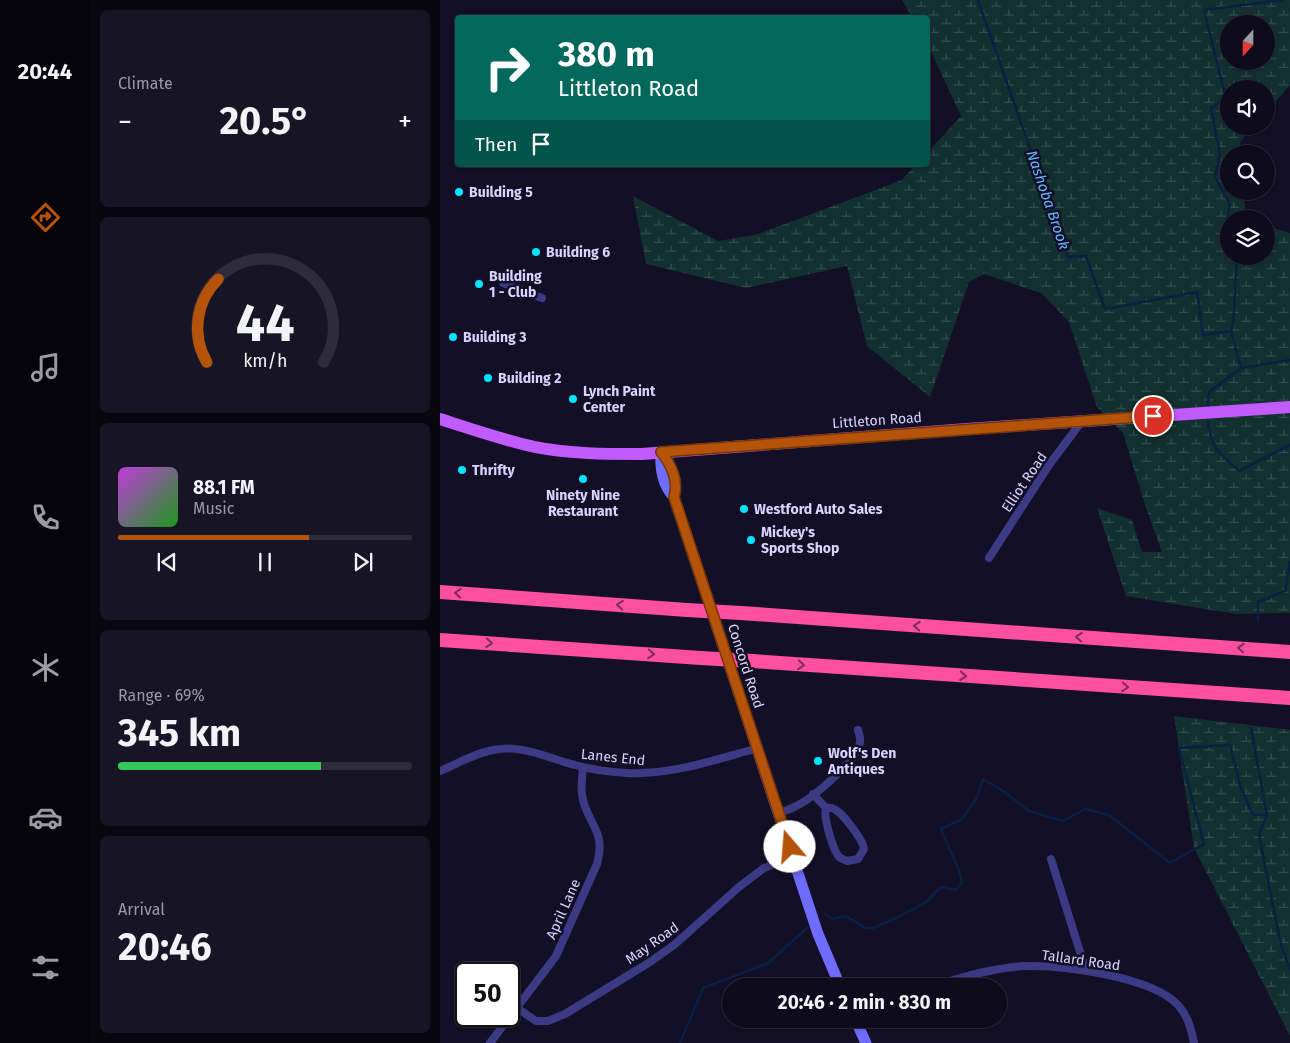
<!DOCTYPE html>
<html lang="en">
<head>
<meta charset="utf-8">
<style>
	:root { --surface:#0e0b1c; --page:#171425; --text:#f1f3f6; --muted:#9b9ba3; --line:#2e2b3b; --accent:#b45309 }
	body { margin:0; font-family:"Fira Sans",sans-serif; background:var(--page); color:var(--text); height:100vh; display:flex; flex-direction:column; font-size:19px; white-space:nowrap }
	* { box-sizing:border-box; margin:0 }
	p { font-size:16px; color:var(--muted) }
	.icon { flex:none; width:28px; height:28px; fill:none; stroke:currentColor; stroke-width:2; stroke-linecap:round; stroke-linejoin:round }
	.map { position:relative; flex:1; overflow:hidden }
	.panel { display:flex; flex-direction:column; gap:10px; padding:10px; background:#08060f; width:350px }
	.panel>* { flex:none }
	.hud { position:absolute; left:15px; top:15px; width:475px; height:152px; border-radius:5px; box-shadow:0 1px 4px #0004,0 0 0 1px var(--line); background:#00695c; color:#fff; overflow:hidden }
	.needle { width:32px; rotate:201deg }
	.fabs { position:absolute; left:780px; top:15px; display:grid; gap:10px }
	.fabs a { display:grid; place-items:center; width:55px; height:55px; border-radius:50%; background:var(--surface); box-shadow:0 1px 4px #0004,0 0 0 1px var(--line); font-size:25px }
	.speed { position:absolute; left:15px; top:962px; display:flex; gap:10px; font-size:25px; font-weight:700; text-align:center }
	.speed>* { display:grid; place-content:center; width:65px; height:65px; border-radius:50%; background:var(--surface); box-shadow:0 1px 4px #0004,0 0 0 1px var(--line); line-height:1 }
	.speed .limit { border:2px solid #111; border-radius:8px; background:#fff; color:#111 }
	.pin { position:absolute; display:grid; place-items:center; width:42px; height:42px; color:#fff; margin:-21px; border:2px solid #fff; border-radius:50%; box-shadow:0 1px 5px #0007 }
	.me { position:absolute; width:55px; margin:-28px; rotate:342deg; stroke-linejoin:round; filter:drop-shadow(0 0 4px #0008) }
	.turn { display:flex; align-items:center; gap:18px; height:105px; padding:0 20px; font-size:22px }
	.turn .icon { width:65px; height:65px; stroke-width:2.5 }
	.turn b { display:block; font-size:35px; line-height:42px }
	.then { display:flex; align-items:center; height:48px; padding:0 20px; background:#0003; gap:10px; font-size:19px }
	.big { font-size:38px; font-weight:700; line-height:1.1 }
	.panel .tile { flex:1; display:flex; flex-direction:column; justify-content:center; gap:8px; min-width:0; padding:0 18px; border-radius:8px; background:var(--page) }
	.panel .dial { align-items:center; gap:0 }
	.dial svg { height:130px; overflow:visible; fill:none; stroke:var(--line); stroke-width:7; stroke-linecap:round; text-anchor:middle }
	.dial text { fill:var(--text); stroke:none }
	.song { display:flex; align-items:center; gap:15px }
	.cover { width:60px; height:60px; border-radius:8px; background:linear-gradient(135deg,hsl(290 70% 55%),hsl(120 70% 35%)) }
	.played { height:5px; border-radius:2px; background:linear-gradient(90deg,var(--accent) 65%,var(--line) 65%) }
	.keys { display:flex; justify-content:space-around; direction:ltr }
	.heat { display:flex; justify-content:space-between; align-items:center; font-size:28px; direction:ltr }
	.charge { height:8px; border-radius:4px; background:linear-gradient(90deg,#34c759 69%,var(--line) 0) }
	.trip { position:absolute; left:282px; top:978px; width:285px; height:50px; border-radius:25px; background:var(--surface); box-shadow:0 1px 4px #0004,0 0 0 1px var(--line); font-weight:700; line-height:50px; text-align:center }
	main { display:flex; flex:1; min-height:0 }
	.tab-bar { display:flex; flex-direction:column; width:90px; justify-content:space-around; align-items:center; background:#06040b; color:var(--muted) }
	.tab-bar .icon { width:35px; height:35px }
	.tab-bar .on { color:var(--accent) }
	.tab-bar b { font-size:22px; color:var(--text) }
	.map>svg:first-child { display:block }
	.wetland { fill:url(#wetland-marsh); fill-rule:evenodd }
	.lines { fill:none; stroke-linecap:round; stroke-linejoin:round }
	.stream { stroke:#0a1f44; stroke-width:2.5 }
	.street { stroke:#3d3a85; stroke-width:8 }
	.secondary { stroke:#6f6bff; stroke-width:11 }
	.primary { stroke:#c25bff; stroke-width:12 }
	.highway { stroke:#ff4fa3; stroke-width:14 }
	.highway-bridge { stroke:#ff4fa3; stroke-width:14 }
	.oneway { stroke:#7d2c5e }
	.route-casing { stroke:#753606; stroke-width:12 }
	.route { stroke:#b45309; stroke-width:9 }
	.poi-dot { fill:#00e5ff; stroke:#130f26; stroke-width:2 }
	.labels { text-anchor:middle; stroke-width:5; stroke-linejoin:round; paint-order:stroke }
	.poi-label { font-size:14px; font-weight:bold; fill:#d9d4ff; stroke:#130f26; text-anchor:start }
	.street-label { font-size:14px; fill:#d9d4ff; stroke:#130f26 }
	.water-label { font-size:15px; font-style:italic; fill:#62b6ff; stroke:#130f26 }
</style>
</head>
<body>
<main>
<nav class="tab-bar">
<b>20:44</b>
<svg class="icon on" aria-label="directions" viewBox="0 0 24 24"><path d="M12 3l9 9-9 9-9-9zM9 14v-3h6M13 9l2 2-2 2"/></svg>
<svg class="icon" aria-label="music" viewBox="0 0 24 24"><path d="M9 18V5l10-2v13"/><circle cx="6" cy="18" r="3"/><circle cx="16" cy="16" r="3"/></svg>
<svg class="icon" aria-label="phone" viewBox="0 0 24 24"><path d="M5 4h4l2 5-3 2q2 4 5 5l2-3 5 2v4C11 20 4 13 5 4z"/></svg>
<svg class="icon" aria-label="climate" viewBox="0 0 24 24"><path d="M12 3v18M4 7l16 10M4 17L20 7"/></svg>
<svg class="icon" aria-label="car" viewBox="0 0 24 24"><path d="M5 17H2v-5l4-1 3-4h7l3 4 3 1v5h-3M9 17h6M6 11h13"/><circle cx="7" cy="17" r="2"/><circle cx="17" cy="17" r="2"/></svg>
<svg class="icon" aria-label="filters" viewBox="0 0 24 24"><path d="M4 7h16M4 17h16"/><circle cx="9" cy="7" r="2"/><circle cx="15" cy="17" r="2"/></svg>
</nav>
<section class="panel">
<div class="tile"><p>Climate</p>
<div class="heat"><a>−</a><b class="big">20.5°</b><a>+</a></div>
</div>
<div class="tile dial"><svg viewBox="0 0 100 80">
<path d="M14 69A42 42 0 1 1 86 69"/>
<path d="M14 69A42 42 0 0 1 21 18" stroke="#b45309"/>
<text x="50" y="56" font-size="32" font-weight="700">44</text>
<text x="50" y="72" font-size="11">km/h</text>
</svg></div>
<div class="tile">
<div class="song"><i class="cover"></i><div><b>88.1 FM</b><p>Music</p></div></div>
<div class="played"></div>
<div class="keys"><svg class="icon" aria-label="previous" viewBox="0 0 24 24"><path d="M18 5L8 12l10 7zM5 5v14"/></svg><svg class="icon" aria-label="pause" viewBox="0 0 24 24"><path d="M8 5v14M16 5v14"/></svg><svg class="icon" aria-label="next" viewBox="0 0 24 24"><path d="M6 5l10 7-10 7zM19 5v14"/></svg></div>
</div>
<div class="tile"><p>Range · 69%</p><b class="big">345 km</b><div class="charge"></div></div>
<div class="tile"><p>Arrival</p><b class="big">20:46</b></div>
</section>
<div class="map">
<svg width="850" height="1043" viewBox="0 0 850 1043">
	<defs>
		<pattern id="wetland-marsh" width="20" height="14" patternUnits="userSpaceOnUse" patternTransform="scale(1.25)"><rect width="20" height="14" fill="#12302f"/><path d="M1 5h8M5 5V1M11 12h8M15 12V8" fill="none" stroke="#344d4e"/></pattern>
	</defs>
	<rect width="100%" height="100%" fill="#130f26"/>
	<!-- wetland -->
	<path class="wetland" d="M462,0H850V85L826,112V89H789V126H814L800,142L801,154H789V191H804L806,219H789V256H826V226L850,233V613L796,614L686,596L657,508L692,520L702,552H722L705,505L683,433L657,407L629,322L601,293L544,274L529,282L490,397L427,346L407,266L306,288L206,264L193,196L278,241L315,235L462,180L475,165H488V152L521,116L488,45V18L472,17ZM789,24H826V61H789Z
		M734,716L850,730V1036L754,848Z"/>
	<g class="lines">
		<!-- stream -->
		<path class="stream" d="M538,0L628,257L646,256L665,309L757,292L763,335L791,331L801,368L769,392L768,406
			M789,222L787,220L790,204L775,177L780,155L771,108L786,99L764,10L842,0
			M791,331L793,326L797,256
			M801,368L850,360
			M768,421C771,449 779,453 799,471L850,445
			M818,621V602L845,591L850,562
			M811,728L827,815L819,834L825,866L842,949L850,969
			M385,914L393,919L406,916L425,928H433L456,918L485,903L501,887L516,890L522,883L520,873L501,829L522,819L536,799L543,779L563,791L589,811L623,821L645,809L669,815L730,863L764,844L739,748L790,745L800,786L813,815H827
			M240,1043L263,988L328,963L368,927"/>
		<!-- street -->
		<path class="street" d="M63,283L102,298
			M549,558L609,465L642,421
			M0,771C17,764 35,753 53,750C83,744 107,758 135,765C152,770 169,772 187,773C233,775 274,760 318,748
			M373,794L386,808C383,817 393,850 399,857C402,859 403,859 407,861L418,859L424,849C423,840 403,813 394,809C390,807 390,808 386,808
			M339,813C344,811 349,810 354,807C371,800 418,760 420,742C421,738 419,734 418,730
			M611,859L646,971
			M494,986C523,977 556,967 586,966C624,965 712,977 738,1005C748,1016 751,1029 754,1043
			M77,1008L96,1021H108L125,1014L210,962L234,945L299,887L324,868L353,857
			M50,1043L116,956L157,864C166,832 150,827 143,800C140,789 142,778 143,768"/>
		<!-- secondary -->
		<path class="secondary" d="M221,452C220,468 223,486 234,497L378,934L400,986
			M221,452C231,464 239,481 234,497
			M415,1019L426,1043"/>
		<!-- primary -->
		<path class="primary" d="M0,419C31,429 63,440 95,447C130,454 166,454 202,454L527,429L850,407"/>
		<!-- highway -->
		<path class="highway" d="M0,592L247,610
			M301,613L850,652
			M0,640L261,658
			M312,661L850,698"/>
		<!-- highway-bridge -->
		<path class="highway-bridge" d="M247,610L301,613
			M261,658L312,661"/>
	</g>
	<!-- one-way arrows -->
	<defs><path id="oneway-chevron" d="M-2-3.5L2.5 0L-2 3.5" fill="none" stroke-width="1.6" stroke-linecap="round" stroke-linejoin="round" transform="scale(1.25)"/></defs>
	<g class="oneway">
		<use href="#oneway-chevron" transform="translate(18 593) rotate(-176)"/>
		<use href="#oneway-chevron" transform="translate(180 605) rotate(-176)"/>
		<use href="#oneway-chevron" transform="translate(477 626) rotate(-176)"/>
		<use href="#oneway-chevron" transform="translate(639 637) rotate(-176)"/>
		<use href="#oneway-chevron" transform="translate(49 643) rotate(4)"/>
		<use href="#oneway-chevron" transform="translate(801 648) rotate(-176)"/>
		<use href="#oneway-chevron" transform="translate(211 654) rotate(4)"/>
		<use href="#oneway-chevron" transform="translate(361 665) rotate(4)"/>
		<use href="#oneway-chevron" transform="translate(523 676) rotate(4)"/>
		<use href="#oneway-chevron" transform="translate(685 687) rotate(4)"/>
	</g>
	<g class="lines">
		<defs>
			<path id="route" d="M350,847L234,497C239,481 231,464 221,452L713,416"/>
		</defs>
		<!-- route casing -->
		<use href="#route" class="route-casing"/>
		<!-- route -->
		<use href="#route" class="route"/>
	</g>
	<!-- markers -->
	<g class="poi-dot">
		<circle cx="19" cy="192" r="5"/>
		<circle cx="96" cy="252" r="5"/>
		<circle cx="39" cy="284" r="5"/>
		<circle cx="13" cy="337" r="5"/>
		<circle cx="48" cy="378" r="5"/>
		<circle cx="133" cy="399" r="5"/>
		<circle cx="22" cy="470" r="5"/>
		<circle cx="143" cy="479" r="5"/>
		<circle cx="304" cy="509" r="5"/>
		<circle cx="311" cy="540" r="5"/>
		<circle cx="378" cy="761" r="5"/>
	</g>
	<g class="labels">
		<!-- poi labels -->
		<g class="poi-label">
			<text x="29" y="197">Building 5</text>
			<text x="106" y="257">Building 6</text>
			<text x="49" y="281">Building<tspan x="49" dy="16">1 - Club</tspan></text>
			<text x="23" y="342">Building 3</text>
			<text x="58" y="383">Building 2</text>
			<text x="143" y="396">Lynch Paint<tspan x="143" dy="16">Center</tspan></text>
			<text x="32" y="475">Thrifty</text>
			<text x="143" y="500" text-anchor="middle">Ninety Nine<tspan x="143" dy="16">Restaurant</tspan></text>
			<text x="314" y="514">Westford Auto Sales</text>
			<text x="321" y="537">Mickey's<tspan x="321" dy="16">Sports Shop</tspan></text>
			<text x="388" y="758">Wolf's Den<tspan x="388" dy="16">Antiques</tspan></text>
		</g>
		<!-- street labels -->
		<g class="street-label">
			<text transform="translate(437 420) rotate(-4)" y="5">Littleton Road</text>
			<text transform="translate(584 482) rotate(-56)" y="5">Elliot Road</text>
			<text transform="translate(306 666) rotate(72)" y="5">Concord Road</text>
			<text transform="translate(173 757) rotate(6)" y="5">Lanes End</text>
			<text transform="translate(123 909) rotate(-66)" y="5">April Lane</text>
			<text transform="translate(212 943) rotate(-35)" y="5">May Road</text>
			<text transform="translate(641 960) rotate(8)" y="5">Tallard Road</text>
		</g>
		<!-- water labels -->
		<g class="water-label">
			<text transform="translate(608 200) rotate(71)" y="5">Nashoba Brook</text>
		</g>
	</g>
</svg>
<div class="fabs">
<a><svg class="needle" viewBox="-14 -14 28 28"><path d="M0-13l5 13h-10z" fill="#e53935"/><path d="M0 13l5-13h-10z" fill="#9b9ba3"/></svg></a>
<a><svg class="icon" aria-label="sound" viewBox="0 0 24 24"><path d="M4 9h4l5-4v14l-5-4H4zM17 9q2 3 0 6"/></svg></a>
<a><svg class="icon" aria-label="search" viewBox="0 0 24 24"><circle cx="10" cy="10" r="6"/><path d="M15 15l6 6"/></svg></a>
<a><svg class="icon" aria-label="layers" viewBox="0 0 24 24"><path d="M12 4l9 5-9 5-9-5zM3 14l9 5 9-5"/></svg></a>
</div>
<div class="speed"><div class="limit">50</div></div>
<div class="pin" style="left:713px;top:416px;background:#d93025"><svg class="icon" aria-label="arrive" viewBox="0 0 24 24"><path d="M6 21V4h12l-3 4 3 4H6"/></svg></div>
<svg class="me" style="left:350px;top:847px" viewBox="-20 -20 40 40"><circle r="19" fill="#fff"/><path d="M0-13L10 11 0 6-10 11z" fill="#b45309"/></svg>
<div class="trip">20:46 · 2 min · 830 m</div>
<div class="hud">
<div class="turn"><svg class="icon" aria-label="right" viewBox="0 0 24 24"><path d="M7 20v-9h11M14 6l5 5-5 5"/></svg><div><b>380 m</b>Littleton Road</div></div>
<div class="then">Then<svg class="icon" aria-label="arrive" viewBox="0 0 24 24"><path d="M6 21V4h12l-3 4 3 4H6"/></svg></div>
</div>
</div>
</main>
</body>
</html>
